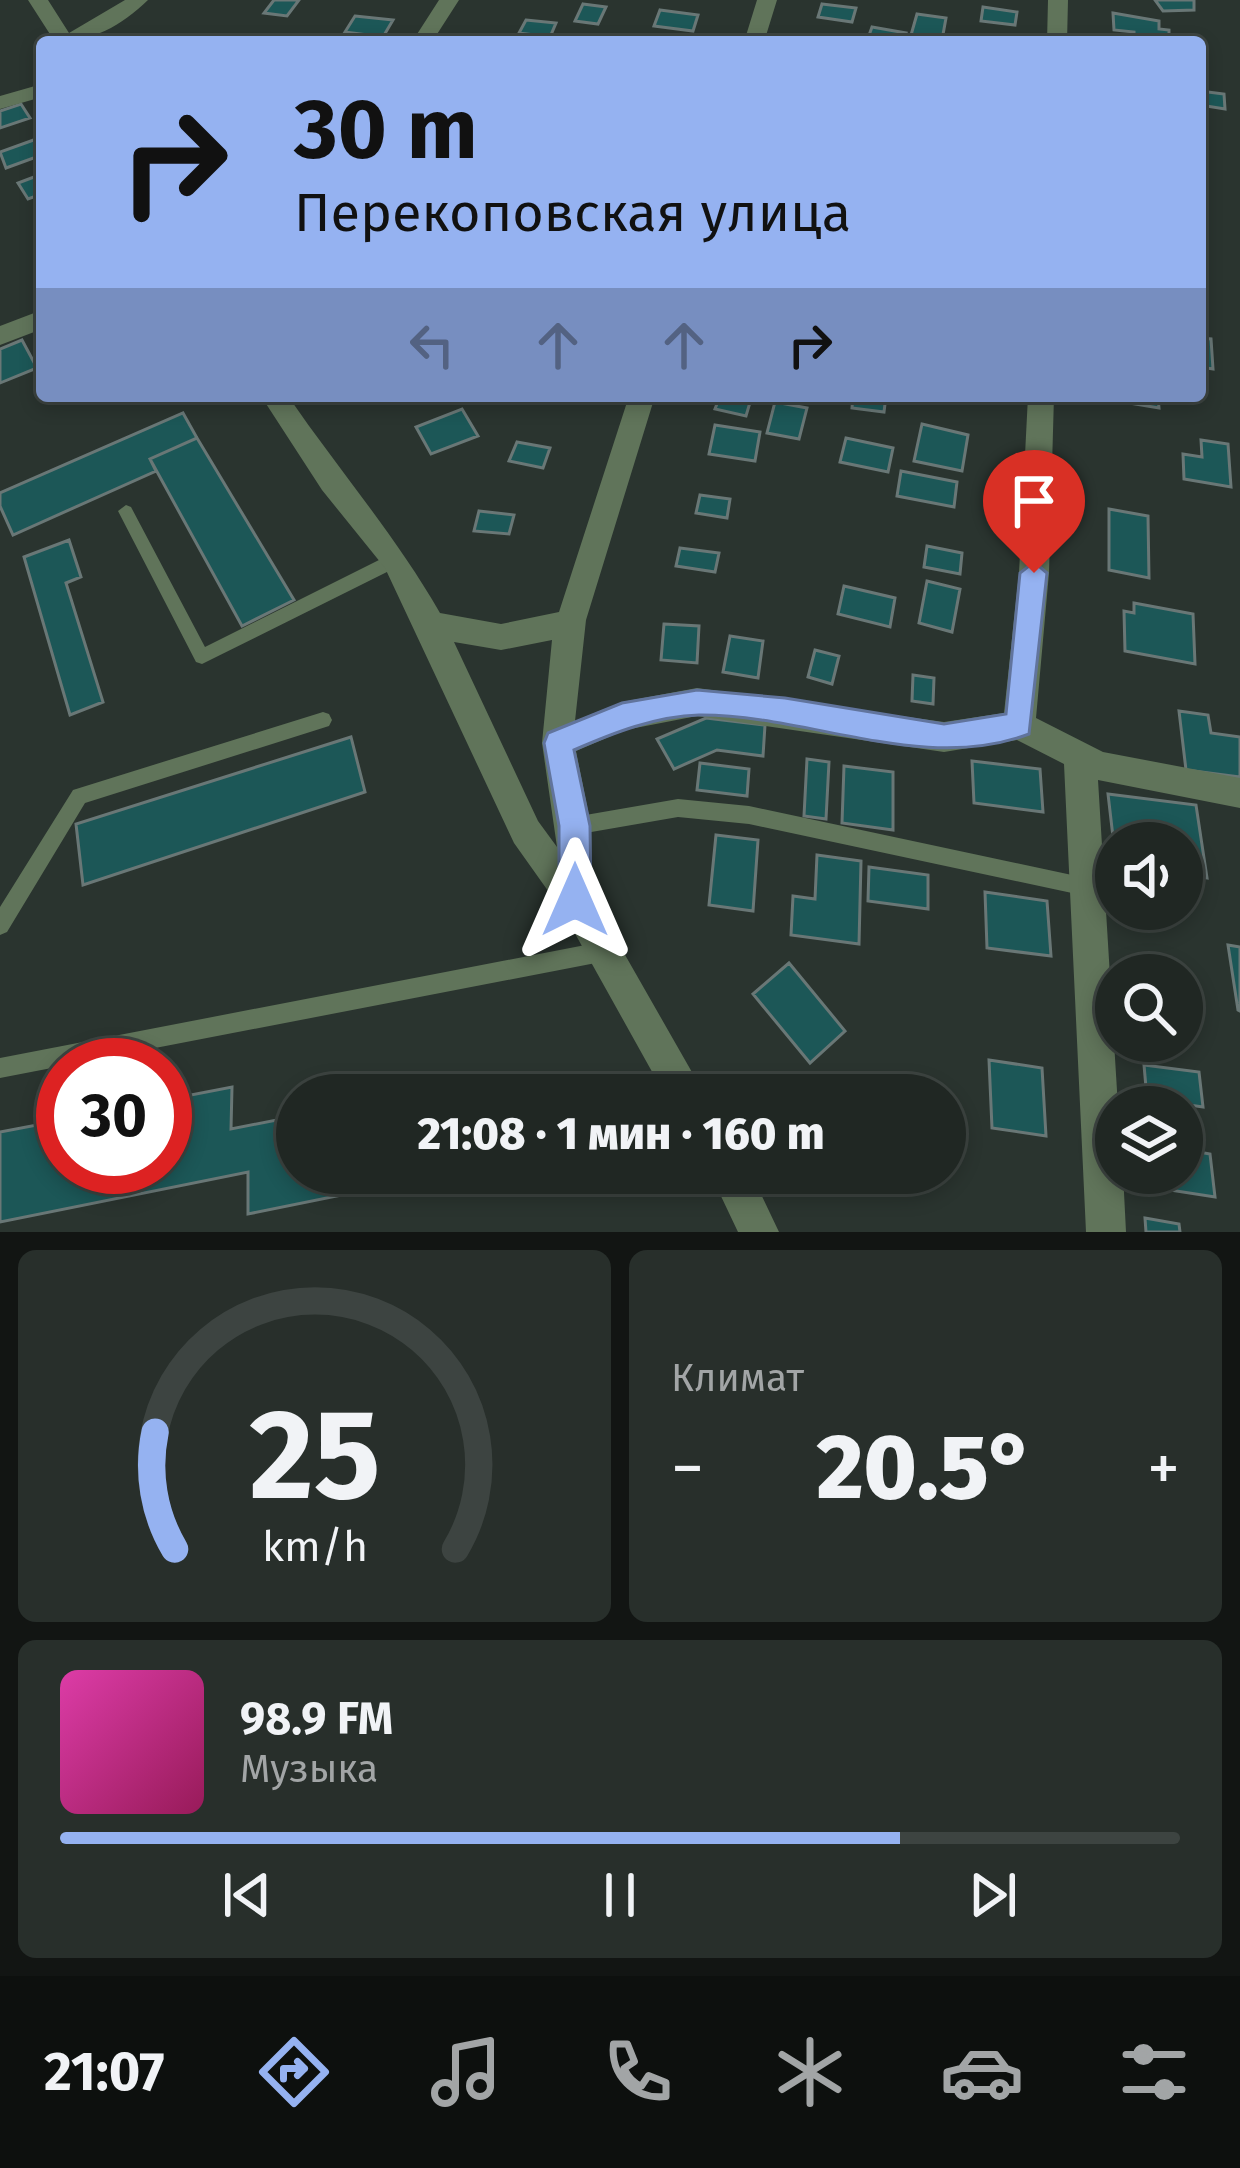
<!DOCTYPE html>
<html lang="ru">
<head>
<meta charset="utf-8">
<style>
	:root { --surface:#202723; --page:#282f2b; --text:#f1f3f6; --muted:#a2a5a6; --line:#3d4441; --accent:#95b2f1 }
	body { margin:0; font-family:"Fira Sans",sans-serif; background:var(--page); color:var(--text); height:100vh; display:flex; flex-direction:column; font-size:45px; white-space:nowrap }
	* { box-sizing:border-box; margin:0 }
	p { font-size:39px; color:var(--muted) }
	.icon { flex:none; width:66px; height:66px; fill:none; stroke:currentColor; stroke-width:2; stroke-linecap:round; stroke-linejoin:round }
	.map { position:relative; height:1232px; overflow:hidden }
	.panel { display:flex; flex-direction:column; gap:18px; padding:18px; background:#121513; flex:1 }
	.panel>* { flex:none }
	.banner { position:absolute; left:36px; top:36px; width:1170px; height:366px; border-radius:12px; box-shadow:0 6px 18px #0003,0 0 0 3px var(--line); background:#95b2f1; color:#111; overflow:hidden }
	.buttons { position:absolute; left:1095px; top:822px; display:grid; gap:24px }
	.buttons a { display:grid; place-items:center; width:108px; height:108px; border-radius:50%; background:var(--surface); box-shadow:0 6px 18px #0003,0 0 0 3px var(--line); font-size:60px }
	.speed { position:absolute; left:36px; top:1038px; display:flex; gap:24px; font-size:60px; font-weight:700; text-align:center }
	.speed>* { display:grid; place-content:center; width:156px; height:156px; border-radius:50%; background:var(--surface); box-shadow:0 6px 18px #0003,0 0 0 3px var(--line); line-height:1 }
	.speed .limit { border:18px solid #d22; background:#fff; color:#111 }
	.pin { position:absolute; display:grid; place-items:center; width:102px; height:102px; color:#fff; margin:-123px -51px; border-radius:50% 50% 50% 0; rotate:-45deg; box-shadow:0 0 12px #0007 }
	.pin .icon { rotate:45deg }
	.me { position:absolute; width:132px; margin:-66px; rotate:0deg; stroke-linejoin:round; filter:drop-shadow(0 0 9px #0008) }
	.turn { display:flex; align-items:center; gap:42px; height:252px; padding:0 60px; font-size:54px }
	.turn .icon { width:156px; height:156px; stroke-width:2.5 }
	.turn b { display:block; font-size:84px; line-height:102px }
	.lanes { display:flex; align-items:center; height:114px; padding:0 60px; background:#0003; justify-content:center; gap:60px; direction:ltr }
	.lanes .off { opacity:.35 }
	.big { font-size:90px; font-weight:800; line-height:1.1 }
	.panel .tile { flex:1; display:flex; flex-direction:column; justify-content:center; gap:18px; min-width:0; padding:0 42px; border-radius:18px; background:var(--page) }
	.panel .dial { align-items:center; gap:0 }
	.dial svg { height:312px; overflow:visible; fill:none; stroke:var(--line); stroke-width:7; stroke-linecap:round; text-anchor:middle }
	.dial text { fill:var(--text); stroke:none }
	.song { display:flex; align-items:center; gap:36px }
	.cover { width:144px; height:144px; border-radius:18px; background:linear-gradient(135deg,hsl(320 70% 55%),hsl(330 70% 35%)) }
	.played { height:12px; border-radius:6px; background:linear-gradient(90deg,var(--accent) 75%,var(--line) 75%) }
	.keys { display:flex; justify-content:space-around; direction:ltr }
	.heat { display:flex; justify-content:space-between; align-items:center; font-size:66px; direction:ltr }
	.panel .tiles { flex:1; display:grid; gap:18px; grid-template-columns:1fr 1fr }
	.tile:last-child { grid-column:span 2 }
	.trip { position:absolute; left:276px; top:1074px; width:690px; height:120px; border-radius:60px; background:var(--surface); box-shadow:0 6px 18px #0003,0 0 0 3px var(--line); font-weight:800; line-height:120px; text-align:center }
	.dock { display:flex; height:192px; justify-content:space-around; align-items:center; background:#0d100e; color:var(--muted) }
	.dock .icon { width:84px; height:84px }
	.dock .current { color:var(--accent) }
	.dock b { font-size:54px; color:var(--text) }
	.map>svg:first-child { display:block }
	.building { fill:#1c5757; stroke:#697776; stroke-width:3 }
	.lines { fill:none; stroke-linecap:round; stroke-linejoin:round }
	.service { fill:#60745a; fill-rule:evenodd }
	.minor { fill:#60745a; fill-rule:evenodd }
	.route { fill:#95b2f1; stroke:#61749d; stroke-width:3 }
</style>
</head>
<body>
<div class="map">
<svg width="1240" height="1232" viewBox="0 0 1240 1232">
	<rect width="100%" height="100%" fill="#2a342f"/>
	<!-- building -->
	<path class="building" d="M274,0H299L287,16L264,13Z
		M1155,0H1194V10L1163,11Z
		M583,4L606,7L598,24L575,21Z
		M822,4L856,8L852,22L818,17Z
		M983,7L1017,12L1015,25L981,21Z
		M660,10L698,15L693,31L654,26Z
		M1113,13L1159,21V29L1169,30V42L1134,39V32L1114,30Z
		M917,14L946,18L942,40L911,35Z
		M355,16L393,20L383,37L345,32Z
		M526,20L556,23L550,37L519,33Z
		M872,27L906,33L903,42L867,41Z
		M1200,91L1224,94L1225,109L1200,105Z
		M21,104L30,118L0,128V111Z
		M42,137V155L6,168L0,152Z
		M42,174V194L28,199L18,183Z
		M1200,338L1211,339L1213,369L1200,367Z
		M22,340L37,368L0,383V349Z
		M720,396L751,399L746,416L715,409Z
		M853,396H886L884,412L852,408Z
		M1111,396H1158L1159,408L1111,400Z
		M775,402L807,408L799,439L767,433Z
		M462,409L478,436L431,454L416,427Z
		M183,413L197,438L150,459L156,471L13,535L0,506V493Z
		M922,424L968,435L962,471L914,461Z
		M715,425L760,432L755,461L709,454Z
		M197,438L294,600L242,626L150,459Z
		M846,438L893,448L888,472L840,462Z
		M1201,440L1228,444L1231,487L1184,479L1183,454L1202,457Z
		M517,442L550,448L543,468L509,461Z
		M901,471L957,482L954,507L897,496Z
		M700,495L730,499L727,518L696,513Z
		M1109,509L1148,516L1149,578L1109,570Z
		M479,511L514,515L509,534L474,531Z
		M69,540L81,577L66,583L103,702L70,715L24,557Z
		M927,546L962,553L960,574L924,567Z
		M680,548L719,553L715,572L676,566Z
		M927,581L960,589L952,632L919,623Z
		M844,586L895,598L890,627L838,614Z
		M1134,603L1193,614L1195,664L1125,651L1124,611L1134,613Z
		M664,624L699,626L697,663L661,660Z
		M730,636L763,641L758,678L723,672Z
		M815,650L839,656L832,684L808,677Z
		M913,675L934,678L933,704L912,701Z
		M1179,711L1208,715L1211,733L1240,737V777L1186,770Z
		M706,718L765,725L763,756L717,750L674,769L657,739Z
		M351,737L365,792L83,885L76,824Z
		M807,759L829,762L826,819L804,816Z
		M972,761L1040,769L1043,812L974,803Z
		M700,763L749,769L747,796L697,790Z
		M844,766L893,772V830L842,823Z
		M1108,794L1196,805L1207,878L1182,874V843H1125V839L1113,837Z
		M716,835L758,840L753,911L709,905Z
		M817,855L861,861L859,944L791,935L793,896L815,899Z
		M869,867L928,875V909L868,901Z
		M985,892L1047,901L1051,956L987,948Z
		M1228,945L1240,947V1011L1238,1010Z
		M789,963L845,1031L810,1063L753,994Z
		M989,1060L1042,1068L1046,1136L992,1128Z
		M1144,1065L1199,1072L1203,1107L1147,1099Z
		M475,1081L476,1095H403Z
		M232,1087L231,1129L297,1116V1173H450L248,1214V1172L0,1222V1132L63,1120V1167H165V1100Z
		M1182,1149L1210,1154L1215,1197L1144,1186L1143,1173H1182Z
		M1145,1218L1179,1224L1180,1232H1146Z"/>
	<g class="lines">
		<!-- service -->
		<path class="service" d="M126,505L131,507L205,647L389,555H401L403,560L401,565L202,664L196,662L118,511Z
			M323,712L329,714L332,720L329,726L85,803L7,932L0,935V907L73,790Z
			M678,799L749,806L1086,878L1093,880L1096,887L1093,894L1086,896L749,824L678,817L574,835L567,832L565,826L567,820L574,817Z
			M601,942L608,945L611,952L608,959L601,962L0,1078V1058Z"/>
		<!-- minor -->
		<path class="minor" d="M28,0H48L69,33L125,0H148C121,26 92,42 55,42Z
			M439,0H459L432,42H412Z
			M757,0H777L764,42H744Z
			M1048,0H1068L1067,42H1047Z
			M42,84V97L0,109V96Z
			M42,310V329L0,345V326Z
			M261,396H288C338,469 396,536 440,613L501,624L559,612L629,396H655L586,620L575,721L622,702L697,688L944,722L1004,713L1019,573L1028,396H1054L1049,573L1036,718L1103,752L1240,778V808L1098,780L1118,1107L1116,1173H1123L1126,1232H1086L1064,764L1017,740L944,752L697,716L625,730L576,751L591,826L592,897L705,1095H665L563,912L514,843L385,568L322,490ZM552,640L542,743L557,847L538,821L454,642L501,650Z
			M710,1173H751L779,1232H738Z"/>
	</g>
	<!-- route -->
	<path class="route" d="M1034,562L1047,573L1029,734C923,774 808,714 699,715C656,716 613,733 574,750L590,826L591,900L586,911L575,916L564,911L559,900V826L544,743L548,733L622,703L697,690L785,698L944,724L1006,714L1020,573Z"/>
</svg>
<div class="buttons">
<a><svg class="icon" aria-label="sound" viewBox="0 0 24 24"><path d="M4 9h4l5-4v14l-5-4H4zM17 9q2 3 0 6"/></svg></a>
<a><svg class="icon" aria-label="search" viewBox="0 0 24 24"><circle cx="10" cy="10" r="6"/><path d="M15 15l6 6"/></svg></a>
<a><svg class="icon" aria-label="layers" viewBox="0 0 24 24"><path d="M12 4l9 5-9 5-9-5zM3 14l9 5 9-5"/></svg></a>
</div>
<div class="speed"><div class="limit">30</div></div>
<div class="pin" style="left:1034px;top:573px;background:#d93025"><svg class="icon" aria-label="arrive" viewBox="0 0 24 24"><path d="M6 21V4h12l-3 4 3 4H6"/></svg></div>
<svg class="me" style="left:575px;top:900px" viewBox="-20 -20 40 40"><path d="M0-17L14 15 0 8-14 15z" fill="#95b2f1" stroke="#fff" stroke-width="4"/></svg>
<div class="trip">21:08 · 1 мин · 160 m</div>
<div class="banner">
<div class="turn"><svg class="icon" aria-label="right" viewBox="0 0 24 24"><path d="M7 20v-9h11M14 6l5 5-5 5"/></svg><div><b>30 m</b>Перекоповская улица</div></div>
<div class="lanes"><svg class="icon off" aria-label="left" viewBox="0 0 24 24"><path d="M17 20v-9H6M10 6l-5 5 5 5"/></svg><svg class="icon off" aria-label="ahead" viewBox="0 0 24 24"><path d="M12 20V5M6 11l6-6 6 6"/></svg><svg class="icon off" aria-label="ahead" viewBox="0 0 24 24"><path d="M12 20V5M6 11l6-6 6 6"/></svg><svg class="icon" aria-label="right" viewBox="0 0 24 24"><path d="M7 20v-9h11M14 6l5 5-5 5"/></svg></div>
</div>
</div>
<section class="panel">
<div class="tiles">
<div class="tile dial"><svg viewBox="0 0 100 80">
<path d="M14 69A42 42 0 1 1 86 69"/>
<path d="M14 69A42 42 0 0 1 9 39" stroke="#95b2f1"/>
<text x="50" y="56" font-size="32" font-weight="700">25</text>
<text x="50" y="72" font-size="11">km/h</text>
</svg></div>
<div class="tile"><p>Климат</p>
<div class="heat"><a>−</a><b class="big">20.5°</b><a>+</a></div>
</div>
<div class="tile">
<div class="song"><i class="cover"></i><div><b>98.9 FM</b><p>Музыка</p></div></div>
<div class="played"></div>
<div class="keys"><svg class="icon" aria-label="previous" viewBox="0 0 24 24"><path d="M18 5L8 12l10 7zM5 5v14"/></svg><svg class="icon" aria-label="pause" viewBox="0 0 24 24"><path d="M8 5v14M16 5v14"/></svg><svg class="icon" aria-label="next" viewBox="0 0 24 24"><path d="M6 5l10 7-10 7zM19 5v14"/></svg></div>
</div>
</div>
</section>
<nav class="dock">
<b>21:07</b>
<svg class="icon current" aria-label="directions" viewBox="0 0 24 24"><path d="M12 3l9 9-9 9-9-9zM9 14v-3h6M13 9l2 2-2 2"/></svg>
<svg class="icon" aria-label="music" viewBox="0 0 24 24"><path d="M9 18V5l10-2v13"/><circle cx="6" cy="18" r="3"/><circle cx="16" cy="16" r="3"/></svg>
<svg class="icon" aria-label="phone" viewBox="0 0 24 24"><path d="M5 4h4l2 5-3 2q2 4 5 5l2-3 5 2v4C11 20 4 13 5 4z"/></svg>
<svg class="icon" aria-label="climate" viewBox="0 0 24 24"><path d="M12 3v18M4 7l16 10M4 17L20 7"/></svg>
<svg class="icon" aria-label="car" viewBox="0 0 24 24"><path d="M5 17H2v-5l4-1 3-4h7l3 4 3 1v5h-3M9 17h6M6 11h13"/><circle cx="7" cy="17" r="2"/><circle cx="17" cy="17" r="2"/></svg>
<svg class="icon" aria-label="filters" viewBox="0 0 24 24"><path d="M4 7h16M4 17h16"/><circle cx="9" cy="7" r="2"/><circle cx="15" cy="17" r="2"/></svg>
</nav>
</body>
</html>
